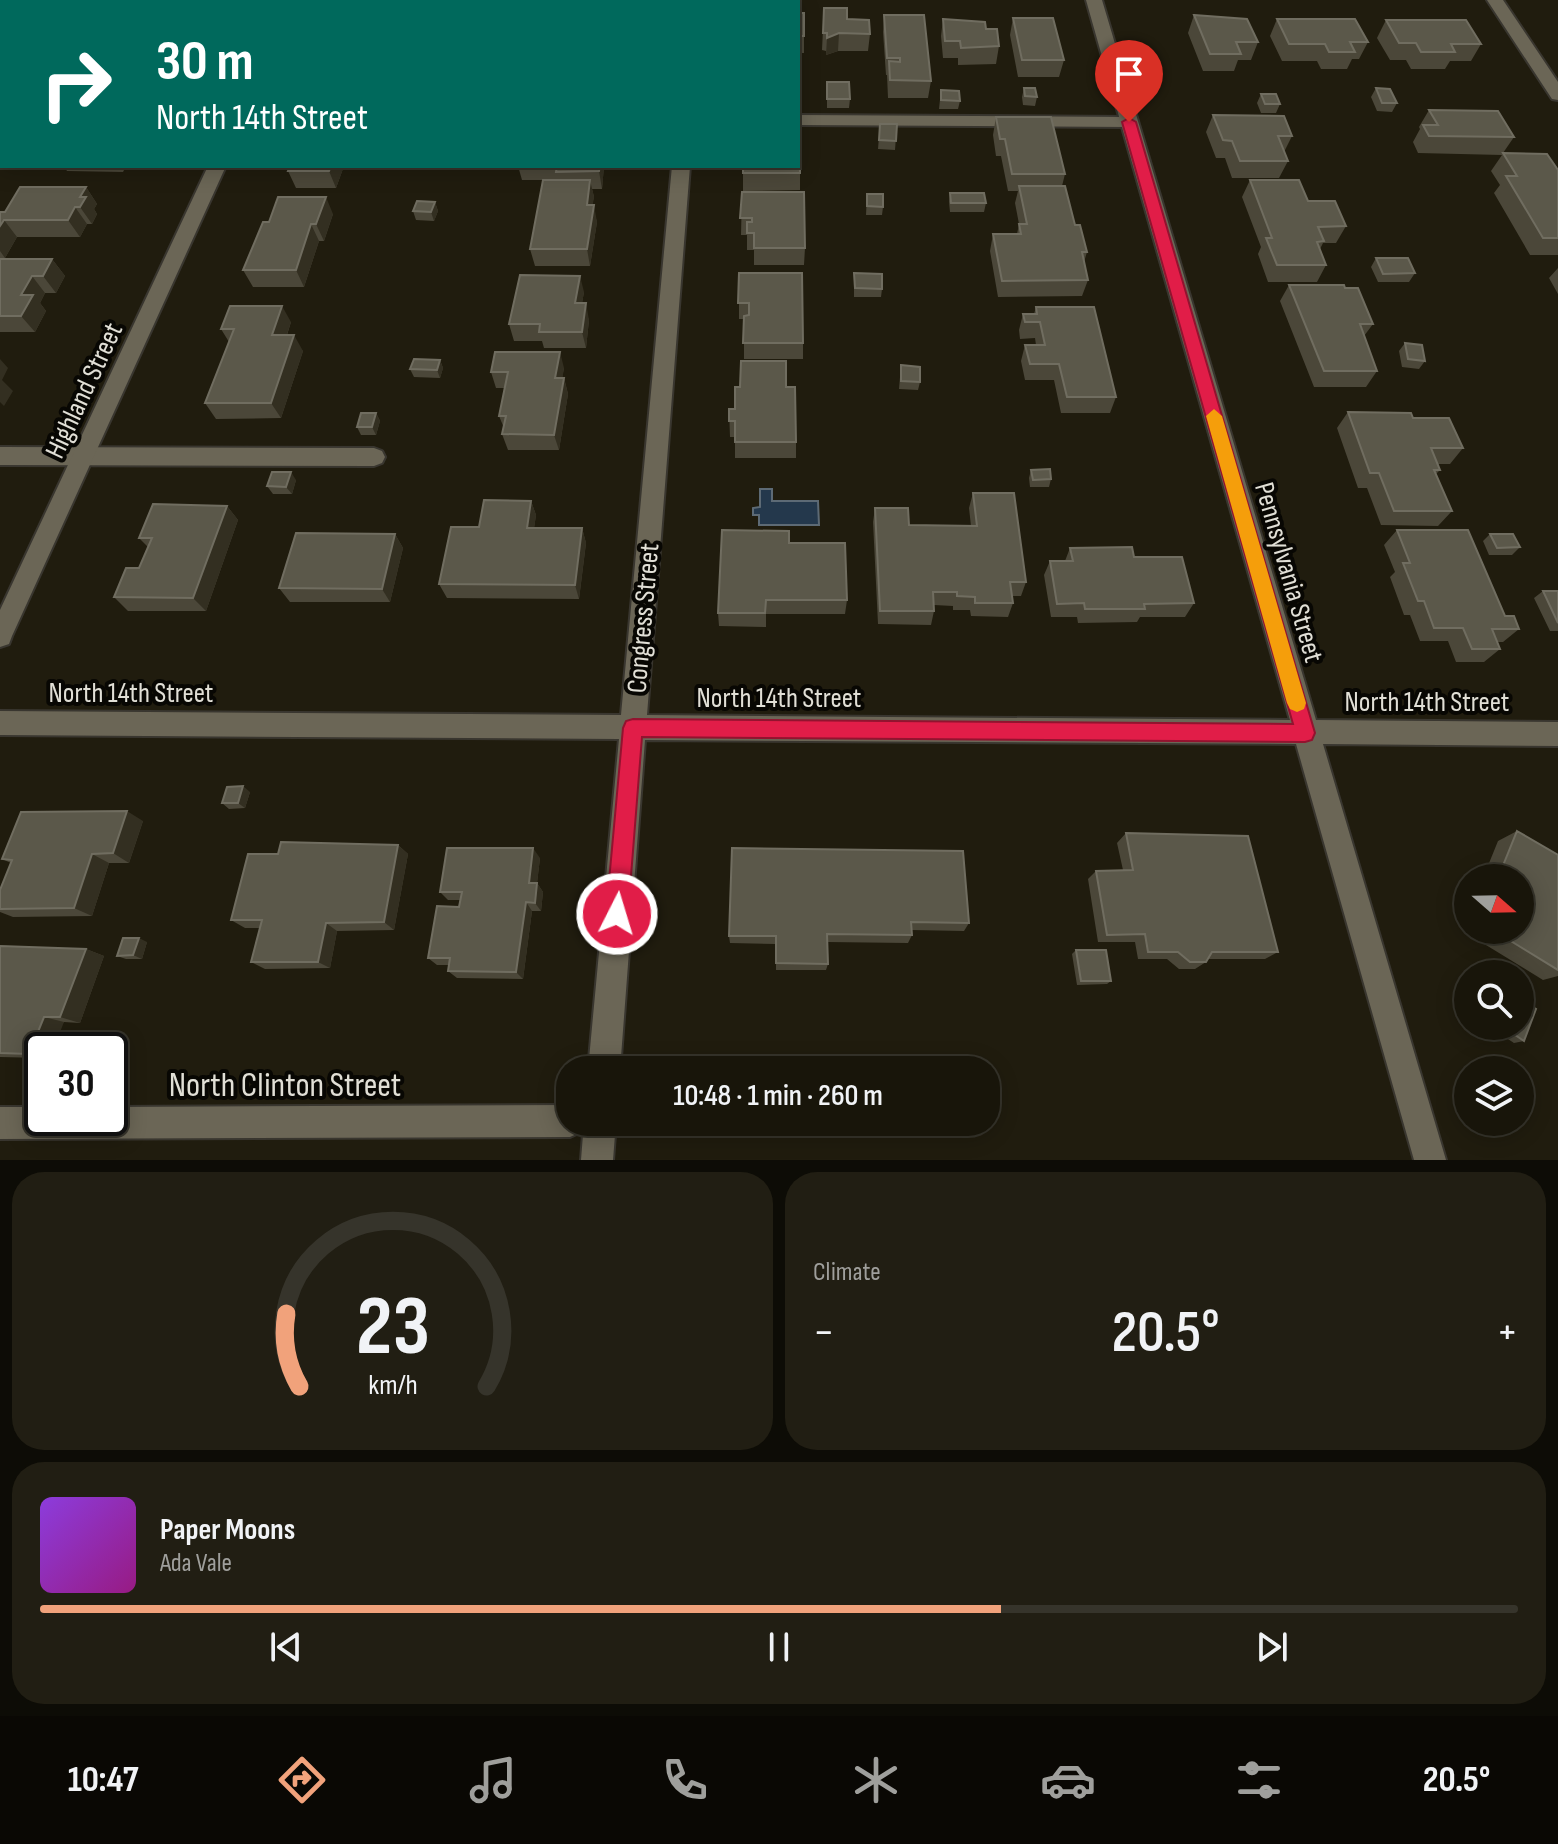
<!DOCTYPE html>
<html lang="en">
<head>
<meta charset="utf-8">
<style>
	:root { --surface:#18150a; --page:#211e13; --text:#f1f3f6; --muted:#9f9f9c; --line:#36342b; --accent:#f1a27b }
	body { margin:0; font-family:"Sofia Sans Condensed",sans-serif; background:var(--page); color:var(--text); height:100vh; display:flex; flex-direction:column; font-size:30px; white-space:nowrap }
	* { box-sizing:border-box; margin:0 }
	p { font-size:26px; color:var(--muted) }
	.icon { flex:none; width:44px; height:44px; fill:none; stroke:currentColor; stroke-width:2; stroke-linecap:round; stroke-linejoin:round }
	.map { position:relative; height:1160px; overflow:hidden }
	.drawer { display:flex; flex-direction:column; gap:12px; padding:12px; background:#0d0c06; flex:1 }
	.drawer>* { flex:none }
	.banner { position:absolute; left:0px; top:0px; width:800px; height:168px; box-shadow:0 4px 20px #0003,0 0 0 2px var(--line); background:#00695c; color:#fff; overflow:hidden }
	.needle { width:52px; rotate:110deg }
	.tools { position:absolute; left:1454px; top:864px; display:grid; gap:16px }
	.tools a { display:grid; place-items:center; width:80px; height:80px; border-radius:50%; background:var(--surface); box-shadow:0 4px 20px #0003,0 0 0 2px var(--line); font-size:40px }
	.speed { position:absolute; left:24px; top:1032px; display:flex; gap:16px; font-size:40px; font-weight:700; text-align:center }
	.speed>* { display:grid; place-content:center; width:104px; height:104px; border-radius:50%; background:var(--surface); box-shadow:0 4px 20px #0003,0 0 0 2px var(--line); line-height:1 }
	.speed .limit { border:4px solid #111; border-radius:12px; background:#fff; color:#111 }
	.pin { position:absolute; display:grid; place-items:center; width:68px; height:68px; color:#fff; margin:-82px -34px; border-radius:50% 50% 50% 0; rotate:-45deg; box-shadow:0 0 8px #0007 }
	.pin .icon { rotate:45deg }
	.me { position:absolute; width:88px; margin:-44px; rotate:5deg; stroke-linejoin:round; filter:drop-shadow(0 0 6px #0008) }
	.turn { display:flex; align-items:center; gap:28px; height:168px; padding:0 24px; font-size:36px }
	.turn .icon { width:104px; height:104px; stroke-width:2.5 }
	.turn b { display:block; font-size:56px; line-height:68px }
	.big { font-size:60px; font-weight:600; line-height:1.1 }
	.drawer .card { flex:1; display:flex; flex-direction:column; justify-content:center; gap:12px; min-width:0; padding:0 28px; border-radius:32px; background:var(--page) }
	.drawer .dial { align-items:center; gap:0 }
	.dial svg { height:208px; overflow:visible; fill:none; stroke:var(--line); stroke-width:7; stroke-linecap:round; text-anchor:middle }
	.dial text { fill:var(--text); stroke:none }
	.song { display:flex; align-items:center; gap:24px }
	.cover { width:96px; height:96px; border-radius:12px; background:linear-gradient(135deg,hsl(270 70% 55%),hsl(310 70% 35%)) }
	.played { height:8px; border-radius:4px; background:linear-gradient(90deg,var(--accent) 65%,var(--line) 65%) }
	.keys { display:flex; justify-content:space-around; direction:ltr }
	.heat { display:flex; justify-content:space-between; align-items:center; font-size:44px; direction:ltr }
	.drawer .tiles { flex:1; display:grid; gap:12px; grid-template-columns:1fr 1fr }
	.card:last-child { grid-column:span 2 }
	.trip { position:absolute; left:556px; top:1056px; width:444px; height:80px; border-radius:32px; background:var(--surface); box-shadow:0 4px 20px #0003,0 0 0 2px var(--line); font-weight:600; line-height:80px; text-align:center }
	.tabs { display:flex; height:128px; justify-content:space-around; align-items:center; background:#0a0804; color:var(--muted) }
	.tabs .icon { width:56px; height:56px }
	.tabs .selected { color:var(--accent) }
	.tabs b { font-size:36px; color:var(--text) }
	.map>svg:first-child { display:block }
	.water { fill:#24384c; stroke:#5d6a75; stroke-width:2 }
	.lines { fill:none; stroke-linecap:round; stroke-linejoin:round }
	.lane-casing { stroke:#39362f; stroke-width:4 }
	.street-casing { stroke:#39362f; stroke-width:4 }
	.lane { fill:#6b6656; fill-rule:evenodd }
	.street { fill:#6b6656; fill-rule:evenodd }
	.wall { fill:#4b4739 }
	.shaded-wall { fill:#332f21 }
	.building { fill:#5b584a; stroke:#706d60; stroke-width:2 }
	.route { fill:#e11d48; stroke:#92132f; stroke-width:2 }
	.slow { fill:#f59e0b }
	.labels { text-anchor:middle; stroke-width:8; stroke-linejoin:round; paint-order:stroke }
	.street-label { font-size:28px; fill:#e1dfd6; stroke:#080703 }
	.near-street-label { font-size:34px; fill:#e1dfd6; stroke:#080703 }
</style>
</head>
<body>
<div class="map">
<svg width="1558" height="1160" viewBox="0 0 1558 1160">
	<rect width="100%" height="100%" fill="#201c0e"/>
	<!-- water -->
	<path class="water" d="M760,489H772V501H818L819,525H759V515H753V508L760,507Z"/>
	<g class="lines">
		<defs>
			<path id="lane" d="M78,0H94L77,2Z
				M798,115L1129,117L1138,122L1129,127L798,125Z
				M0,447L374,448L382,451L385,457L382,463L374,466L0,465Z
				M570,1105V1122H586L581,1132L570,1137L0,1139V1107H42V1118H110V1107Z"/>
			<path id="street" d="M286,0H302L285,2Z
				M686,0H702V2H686Z
				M1086,0H1102L1316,720L1558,722V746L1323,744L1446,1160H1414L1296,744L645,740L620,1070H588L619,739L0,735V711L621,715L672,166H690L647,715L1290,720Z
				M1487,0H1503L1558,82V100L1552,99Z
				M208,166H226L12,636L9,644L0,647V610Z
				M584,1122H616L613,1160H581Z"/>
		</defs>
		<!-- lane casing -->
		<use href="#lane" class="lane-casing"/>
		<!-- street casing -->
		<use href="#street" class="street-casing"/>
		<!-- lane -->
		<use href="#lane" class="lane"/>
		<!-- street -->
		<use href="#street" class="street"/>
	</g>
	<!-- wall -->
	<path class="wall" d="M824,8L847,19L870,34L868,51H838L826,55V51L822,50Z
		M798,13L804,36V53H798Z
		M884,15L931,81L928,98H888L887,75H886L883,32Z
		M1194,15L1258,42L1251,60H1238L1234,71H1203L1188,33Z
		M1013,18L1064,60L1059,77H1018L1010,35Z
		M943,19L986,29L999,46L996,64L958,65V58H943L941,36Z
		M1277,19L1368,42L1359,59H1352L1347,69H1321L1317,61H1282L1270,36Z
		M1386,20L1481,44L1471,61H1450L1445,69H1411L1406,60H1390L1377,38Z
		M827,82L850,99L849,108H827Z
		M1024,88L1037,97L1035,106L1023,105L1022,97Z
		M1376,88L1397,103L1392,112L1377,111L1371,97Z
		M941,90L960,101L958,109H939Z
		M1261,94L1280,104L1276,113H1261L1257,103Z
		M1429,110L1514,137L1503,153L1558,170V255H1530L1494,193L1500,185L1491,171L1502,155L1418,153L1413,142L1420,129L1419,127Z
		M1213,115L1292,136L1284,152L1288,161L1279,178H1232L1225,158H1216L1206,132Z
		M996,117L1065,174L1062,186L1075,225L1087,252L1084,262L1088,280L1082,296L998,297L990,251L993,234H1017L1019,224L1015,203L1018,191H1008L1001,156H996L993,135Z
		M880,124H897L895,150L878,149Z
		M800,150V190L743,191V166Z
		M64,166H126L123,172L67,171Z
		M344,166L336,188H296L288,171Z
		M518,166H604L602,189H592L594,197L592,205L597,222L590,266H535L530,249L558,180H522Z
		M1250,180L1308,201L1346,226L1336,243H1323L1320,249L1326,265L1317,282H1268L1258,254L1261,247L1242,197Z
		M86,187L97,204L94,209L97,214L92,224H87L80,237H17L5,258H0V212H5Z
		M742,192L805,248L804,265H754V250H747V235H741Z
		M950,193L986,203L984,212H950L949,202Z
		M867,194L883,207L882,215H866Z
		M435,202L438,211L434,221L416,220L413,211Z
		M333,214L324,241H319L304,287H253L243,270L269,222Z
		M1376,258L1415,273L1409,282H1378L1371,267Z
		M0,259H52L65,276L56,293H45L40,303L46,311L35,332H0Z
		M1558,268V294L1549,278Z
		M739,273L803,343V359H744V319H739Z
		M854,273L882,289L881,297H854Z
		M1289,285L1345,288L1373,324L1364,336L1377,371L1366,387H1314L1280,301Z
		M584,292L582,303L589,320L586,348H544L542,341H514L509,324Z
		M1036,307L1116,397L1110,413H1061L1054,380H1025L1021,361L1025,345H1036L1035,338L1020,339L1019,330L1023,314H1034Z
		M291,322L287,335L303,351L281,418L216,419L205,403L229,342L221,329Z
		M1405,343L1425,361L1419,369L1402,367L1399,351Z
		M440,360L443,368L440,378L414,377L410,369Z
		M901,365L920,382L918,390L899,389Z
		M564,368L562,378H564L568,394L559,450H508L502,434L504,428L499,416L505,388H496L491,372Z
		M786,387L796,442V458H735V437H730L729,409H735Z
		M1348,412L1413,418L1463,448L1450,464H1437L1440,470L1436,474L1452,511L1438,526L1381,525L1367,488H1358L1337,428Z
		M376,413L380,421L376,435H361L357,427Z
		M1031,470L1051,479L1049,487H1030L1029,478Z
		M296,480L292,494H273L267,486Z
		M973,493L1026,582L1021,596H1012L1013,603L1008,617L971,616L970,610H953V606L934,605V611L931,625L878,624L873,522L875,508L909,525L971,526L969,508Z
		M531,501L536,515L534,528H582L586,543L579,599L447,598L439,584L479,527Z
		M227,506L238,520L206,611H128L114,597L139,568L148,547L139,538Z
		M1397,530L1505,616L1519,629L1503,642H1497L1500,649L1484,662H1456L1448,641H1420L1410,615H1404L1390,577L1395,572L1384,545Z
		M395,534L403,548L390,602H290L279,588Z
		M1490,534L1520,547L1512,555H1489L1483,541Z
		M789,543L847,600L845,614H766V627L719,626L718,613Z
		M1070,548L1134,557L1194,603L1185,617H1140L1137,622L1078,623L1077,617H1051L1044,575L1050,561H1065Z
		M1543,591H1558V631H1550L1534,598Z
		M250,792L245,808L229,809L222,803Z
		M143,821L129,863H109L92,916L13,917L0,912V890L11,863L2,859Z
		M1517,831L1558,855V976L1543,980L1468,934L1469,930H1520V878H1483L1498,841Z
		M1126,833L1278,952L1265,959H1208L1206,962L1195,969H1179L1167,959H1138L1135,942H1098L1088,879L1096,871L1123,870L1117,843Z
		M398,845L408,854L394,930L337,931L330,968L265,969L251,962L260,928H245L231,920L278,854Z
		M732,848L969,923L964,931L911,930L912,935L908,943L827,942L828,964L826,970H776V944L730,943L729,936Z
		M540,858L537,883L543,892L541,911H532L523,979L457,978L448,971L449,965H437L428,958L459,907L460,900H448L440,892Z
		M147,942L142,959H126L117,956Z
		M0,946L86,949L104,956L80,1023L64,1022L42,1050V1058L0,1057Z
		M1076,950L1111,981L1107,984L1077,985L1072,954Z
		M1488,1026H1520L1524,1041L1514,1043Z"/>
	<!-- shaded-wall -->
	<path class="shaded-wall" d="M839,33L838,51L826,55L827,38Z
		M331,166H344L336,188L329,171Z
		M600,166H604L602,189L599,171Z
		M590,180L594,197L590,222L587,205Z
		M86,187L97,204L94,209L97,214L92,224L80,207V197Z
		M326,197L333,214L324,241L316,224Z
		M435,202L438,211L434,221L431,212Z
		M594,205L597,222L590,266L587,249Z
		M75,207L87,224L80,237L68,220Z
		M4,220L17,237L5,258L0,251V226Z
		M311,224L319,241L304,287L296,270Z
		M52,259L65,276L56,293L43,276Z
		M32,276L45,293L40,303L46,311L35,332L21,316V295Z
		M580,276L584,292L579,320L575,303Z
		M586,303L589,320L586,348L582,332Z
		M282,306L291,322L281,352L272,335Z
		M294,335L303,351L281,418L271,403Z
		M560,352L564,368L560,394L555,378Z
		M0,359L8,368L2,380L13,391L4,406L0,402Z
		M440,360L443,368L440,378L437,370Z
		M564,378L568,394L559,450L554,435Z
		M376,413L380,421L376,435L372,427Z
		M291,472L296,480L292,494L286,487Z
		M531,501L536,515L532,542L527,528Z
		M227,506L238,520L206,611L193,598Z
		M582,528L586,543L579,599L575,585Z
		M395,534L403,548L390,602L382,589Z
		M243,786L250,792L245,808L238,803Z
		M127,811L143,821L129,863L113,853Z
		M398,845L408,854L394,930L384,922Z
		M533,848L540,858L536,892L529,883Z
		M92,854L109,863L92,916L74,908Z
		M537,883L543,892L541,911L535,903Z
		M526,902L532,911L523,979L516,972Z
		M326,923L337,931L330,968L318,962Z
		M139,938L147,942L142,959L133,955Z
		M86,949L104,956L80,1023L60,1017Z
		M44,1017L64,1022L53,1050H42V1057L29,1054Z"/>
	<!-- building -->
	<path class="building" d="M107,0H136L134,2H106Z
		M148,0H202L196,2H147Z
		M824,8H847V19L869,20L870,34L839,33L827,38V33H823Z
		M798,13H804V36H798Z
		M884,15H924L931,81L890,80L889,61L900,62V58H887Z
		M1194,15L1247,19L1258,42H1236L1241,54H1210Z
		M1013,18H1053L1064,60H1022Z
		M943,19L985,22L986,29H997L999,46L961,48L960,41H945Z
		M1277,19H1355L1368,42H1350L1355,52H1329L1325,44H1289Z
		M1386,20H1466L1481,44H1451L1455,52H1421L1416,43H1399Z
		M827,82H849L850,99H827Z
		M1024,88H1035L1037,97L1025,96Z
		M1376,88L1390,89L1397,103H1382Z
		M941,90L959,91L960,101L941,100Z
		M1261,94H1276L1280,104H1265Z
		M1429,110L1498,111L1514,137L1429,136L1423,125H1438Z
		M1213,115L1284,116L1292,136H1278L1288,161H1240L1232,141L1223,140Z
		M996,117H1051L1065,174H1012L1005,139H1000Z
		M880,124H897L896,141L879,140Z
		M798,150H800V173H743V166H798Z
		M1503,153L1547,154L1558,170V238H1543L1506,176H1517Z
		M290,166H331L329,171H288Z
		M557,166H600L599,171L556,172Z
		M543,180H590L587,205H594L587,249H530Z
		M1250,180H1299L1308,201H1335L1346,226L1318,227L1324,241L1317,242L1326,265H1277L1266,238H1272Z
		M1019,186H1065L1075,225H1080L1087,252H1082L1088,280L1002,281L993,234H1021L1019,224H1027Z
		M20,187H86L80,197H86L80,207H75L68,220H4L0,226V212H5Z
		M742,192H804L805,248H754V233H747V222H752V218H740Z
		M950,193H984L986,203H951Z
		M867,194H883V207L867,206Z
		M278,197H326L316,224H311L296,270H243L263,222H269Z
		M417,201L435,202L431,212L413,211Z
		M1376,258H1408L1415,273L1383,274Z
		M0,259H52L43,276H32L21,295H33L21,316H0Z
		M739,273H802L803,343H743L744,316L749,315V303H738Z
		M854,273L882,274V289L855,288Z
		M520,275L580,276L575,303H586L582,332H539L540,324H509Z
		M1289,285H1344L1345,288H1358L1373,324H1360L1377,371H1324Z
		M230,306H282L272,335H294L271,403H205L234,329H221Z
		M1036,307H1094L1116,397H1067L1059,364H1030L1025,345H1045L1040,322H1025L1023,314H1037Z
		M1405,343L1422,345L1425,361L1408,359Z
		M495,352H560L555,378H564L554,435L502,434L506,416H499L508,372H491Z
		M414,359L440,360L437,370L410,369Z
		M741,361H786V387H795L796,442H735V421H729V409H735V387H740Z
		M901,365L920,367V382L901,381Z
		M1348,412L1411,413L1413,418H1449L1463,448H1431L1440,470H1434L1452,511H1394L1379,473H1370Z
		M361,413H376L372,427H357Z
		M1050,469L1051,479L1033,480L1031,470Z
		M272,472H291L286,487L267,486Z
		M973,493H1014L1026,582H1010L1013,603H975V597L957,596V592H933L934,611H880L875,508H908L909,525L977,526Z
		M484,500L531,501L527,528H582L575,585L439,584L451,527H479Z
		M153,504L227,506L193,598L114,597L126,568H139L152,538H139Z
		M722,530L789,531V543H845L847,600H766L765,613H718Z
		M1397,530H1468L1505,616H1514L1519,629H1492L1500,649H1472L1463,628H1434L1424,601H1418L1403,563H1410Z
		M296,533L395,534L382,589L279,588Z
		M1490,534H1513L1520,547L1497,548Z
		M1132,547L1134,557H1182L1194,603L1144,604L1145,609H1085L1084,603L1057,604L1050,561H1073L1070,548Z
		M1543,591H1558V623Z
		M243,786L238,803H222L227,787Z
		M127,811L113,853L92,854L74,908L0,909V890L12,860L2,859L21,812Z
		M1517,831L1558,855V970L1493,930H1520V878H1498Z
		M1126,833L1248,836L1278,952H1212L1206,962H1190L1178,952H1148L1145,934L1107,935L1096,871L1133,870Z
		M281,842L398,845L384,922L326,923L318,962H251L262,920H231L248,854H278Z
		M447,848H533L529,883H537L535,903L526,902L516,972L448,971L450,958H428L437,906L459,907L462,892H440Z
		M732,848L963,851L969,923L911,922L912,935L827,934L828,964L776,963V936H729Z
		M123,938H139L133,955L117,956Z
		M0,946L86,949L60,1017H44L29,1054L0,1053Z
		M1076,950H1106L1111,981H1081Z
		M1520,1000L1536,1009L1524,1041L1502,1026H1520Z"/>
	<!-- route -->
	<path class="route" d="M1129,118L1136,122L1315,733L1312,740L1305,742L642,737L628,914L625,922L617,925L610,922L606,914L623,728L626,721L633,719L1293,724L1122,122Z"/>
	<!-- slow -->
	<path class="slow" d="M1214,409L1222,416L1306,703L1304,709L1297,712L1290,709L1287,703L1206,416Z"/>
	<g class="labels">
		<!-- street labels -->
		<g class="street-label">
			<text transform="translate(83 390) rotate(-65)" y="10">Highland Street</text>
			<text transform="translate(1290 572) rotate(74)" y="10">Pennsylvania Street</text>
			<text transform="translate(642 618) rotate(-85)" y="10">Congress Street</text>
			<text x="131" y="702">North 14th Street</text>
			<text x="779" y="707">North 14th Street</text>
			<text x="1427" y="711">North 14th Street</text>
		</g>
		<!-- near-street labels -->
		<g class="near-street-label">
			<text x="285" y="1096">North Clinton Street</text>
		</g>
	</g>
</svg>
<div class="tools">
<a><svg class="needle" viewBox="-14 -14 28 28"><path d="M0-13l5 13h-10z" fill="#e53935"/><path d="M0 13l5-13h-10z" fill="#9f9f9c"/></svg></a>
<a><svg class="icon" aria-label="search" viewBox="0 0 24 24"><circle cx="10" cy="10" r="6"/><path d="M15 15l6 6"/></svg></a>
<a><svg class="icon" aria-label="layers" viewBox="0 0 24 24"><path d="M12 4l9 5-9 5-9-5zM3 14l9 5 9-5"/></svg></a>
</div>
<div class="speed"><div class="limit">30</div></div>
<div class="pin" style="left:1129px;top:122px;background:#d93025"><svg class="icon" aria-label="arrive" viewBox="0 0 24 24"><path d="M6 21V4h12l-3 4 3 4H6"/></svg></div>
<svg class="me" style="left:617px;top:914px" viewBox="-20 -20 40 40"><circle r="17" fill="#e11d48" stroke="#fff" stroke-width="3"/><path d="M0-11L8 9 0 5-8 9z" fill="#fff"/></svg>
<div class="trip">10:48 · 1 min · 260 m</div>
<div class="banner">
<div class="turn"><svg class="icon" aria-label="right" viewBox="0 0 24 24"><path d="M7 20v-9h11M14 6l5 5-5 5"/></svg><div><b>30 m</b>North 14th Street</div></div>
</div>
</div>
<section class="drawer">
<div class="tiles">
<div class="card dial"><svg viewBox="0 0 100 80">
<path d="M14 69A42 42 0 1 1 86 69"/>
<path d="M14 69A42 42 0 0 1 9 41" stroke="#f1a27b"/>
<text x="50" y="56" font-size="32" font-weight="700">23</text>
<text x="50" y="72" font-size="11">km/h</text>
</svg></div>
<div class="card"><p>Climate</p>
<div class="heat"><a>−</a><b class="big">20.5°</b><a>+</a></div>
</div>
<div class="card">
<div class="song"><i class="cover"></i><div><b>Paper Moons</b><p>Ada Vale</p></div></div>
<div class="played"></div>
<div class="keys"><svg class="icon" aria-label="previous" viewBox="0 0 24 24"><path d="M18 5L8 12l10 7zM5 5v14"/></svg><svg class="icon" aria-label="pause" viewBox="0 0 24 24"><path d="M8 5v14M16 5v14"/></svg><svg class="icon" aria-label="next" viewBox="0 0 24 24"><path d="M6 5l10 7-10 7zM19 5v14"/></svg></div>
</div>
</div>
</section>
<nav class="tabs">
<b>10:47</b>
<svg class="icon selected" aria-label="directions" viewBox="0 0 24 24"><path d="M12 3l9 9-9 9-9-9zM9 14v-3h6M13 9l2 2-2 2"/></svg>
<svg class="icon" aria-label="music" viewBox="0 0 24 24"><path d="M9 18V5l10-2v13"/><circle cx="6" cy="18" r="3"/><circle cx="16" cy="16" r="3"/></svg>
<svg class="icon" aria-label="phone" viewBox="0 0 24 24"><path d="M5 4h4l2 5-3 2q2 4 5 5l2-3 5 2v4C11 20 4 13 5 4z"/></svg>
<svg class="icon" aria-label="climate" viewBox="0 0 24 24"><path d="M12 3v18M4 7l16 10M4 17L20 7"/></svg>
<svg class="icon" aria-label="car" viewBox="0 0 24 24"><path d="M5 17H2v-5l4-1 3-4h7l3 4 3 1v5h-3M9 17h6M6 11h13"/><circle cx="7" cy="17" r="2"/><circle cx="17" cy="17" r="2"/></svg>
<svg class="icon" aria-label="filters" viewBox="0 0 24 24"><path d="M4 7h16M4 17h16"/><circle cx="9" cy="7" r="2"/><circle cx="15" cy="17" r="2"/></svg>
<b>20.5°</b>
</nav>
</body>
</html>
